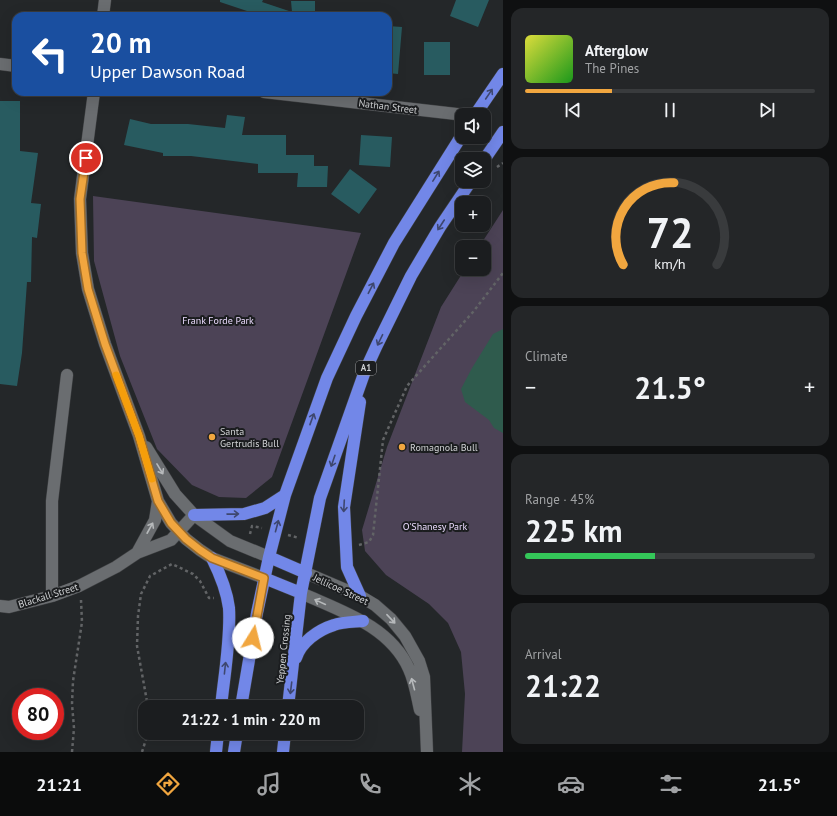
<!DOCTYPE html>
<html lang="en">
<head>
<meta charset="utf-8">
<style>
	:root { --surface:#1b1d1f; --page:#242628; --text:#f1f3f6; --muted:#a0a2a4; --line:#393b3d; --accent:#f1a63f }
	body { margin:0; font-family:"PT Sans",sans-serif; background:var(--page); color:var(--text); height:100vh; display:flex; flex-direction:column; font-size:15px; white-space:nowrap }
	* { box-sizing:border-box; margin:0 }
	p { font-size:13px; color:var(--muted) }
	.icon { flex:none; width:22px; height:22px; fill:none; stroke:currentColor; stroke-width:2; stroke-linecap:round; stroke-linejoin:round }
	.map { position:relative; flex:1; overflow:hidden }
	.sheet { display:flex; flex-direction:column; gap:8px; padding:8px; background:#0f1011; width:334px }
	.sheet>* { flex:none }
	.guide { position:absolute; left:12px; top:12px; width:380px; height:84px; border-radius:12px; box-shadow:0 4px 16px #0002,0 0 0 1px var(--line); background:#1a4fa0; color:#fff; overflow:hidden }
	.controls { position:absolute; left:455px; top:108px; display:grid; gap:8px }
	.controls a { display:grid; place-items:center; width:36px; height:36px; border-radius:8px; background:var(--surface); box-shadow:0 4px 16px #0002,0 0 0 1px var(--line); font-size:20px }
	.speed { position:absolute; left:12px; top:688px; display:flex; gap:8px; font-size:20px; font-weight:700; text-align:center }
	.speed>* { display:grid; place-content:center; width:52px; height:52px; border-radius:50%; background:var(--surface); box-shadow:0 4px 16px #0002,0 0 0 1px var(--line); line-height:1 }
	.speed .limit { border:6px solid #d22; background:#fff; color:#111 }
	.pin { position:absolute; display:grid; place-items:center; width:34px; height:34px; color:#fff; margin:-17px; border:2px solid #fff; border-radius:50%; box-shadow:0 1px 4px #0007 }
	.me { position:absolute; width:44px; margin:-22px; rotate:9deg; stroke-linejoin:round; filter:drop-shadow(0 0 3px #0008) }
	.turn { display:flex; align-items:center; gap:14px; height:84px; padding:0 12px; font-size:18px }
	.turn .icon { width:52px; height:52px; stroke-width:2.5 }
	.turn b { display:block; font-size:28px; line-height:34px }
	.big { font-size:30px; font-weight:700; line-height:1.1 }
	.sheet .card { flex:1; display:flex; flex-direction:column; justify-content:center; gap:6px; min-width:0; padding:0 14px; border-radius:12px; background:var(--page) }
	.sheet .dial { align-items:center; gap:0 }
	.dial svg { height:104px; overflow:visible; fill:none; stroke:var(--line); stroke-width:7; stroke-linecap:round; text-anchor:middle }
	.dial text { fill:var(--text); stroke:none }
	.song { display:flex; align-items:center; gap:12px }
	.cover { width:48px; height:48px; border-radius:6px; background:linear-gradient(135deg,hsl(60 70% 55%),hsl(120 70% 35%)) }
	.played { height:4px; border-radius:2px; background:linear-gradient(90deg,var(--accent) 30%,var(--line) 30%) }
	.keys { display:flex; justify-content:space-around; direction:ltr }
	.heat { display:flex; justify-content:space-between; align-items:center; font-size:22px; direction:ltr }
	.charge { height:6px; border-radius:3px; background:linear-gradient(90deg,#34c759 45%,var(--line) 0) }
	.trip { position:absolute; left:138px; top:700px; width:226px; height:40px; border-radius:12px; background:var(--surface); box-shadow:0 4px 16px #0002,0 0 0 1px var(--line); font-weight:700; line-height:40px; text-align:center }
	.tabs { display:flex; height:64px; justify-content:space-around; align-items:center; background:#0b0c0c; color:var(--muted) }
	.tabs .icon { width:28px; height:28px }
	.tabs .selected { color:var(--accent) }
	.tabs b { font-size:18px; color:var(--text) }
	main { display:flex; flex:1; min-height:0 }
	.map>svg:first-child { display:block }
	.green { fill:#4c4356 }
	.water { fill:#2f5b4d }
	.building { fill:#285b60 }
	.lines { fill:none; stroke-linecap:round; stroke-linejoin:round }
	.minor-casing { stroke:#404244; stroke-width:13 }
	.highway-casing { stroke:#404244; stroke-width:13 }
	.path { stroke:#626466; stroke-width:2.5; stroke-dasharray:3 3; stroke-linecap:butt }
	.minor { stroke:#6a6d70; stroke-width:12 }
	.highway { stroke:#7287e8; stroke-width:12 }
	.oneway { stroke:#3e476f }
	.oneway2 { stroke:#b6b9bb }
	.route-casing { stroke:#9d6c29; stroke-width:10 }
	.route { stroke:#f1a63f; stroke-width:7 }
	.slow { stroke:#f59e0b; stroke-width:7 }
	.poi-dot { fill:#f1a63f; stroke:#1b1d1f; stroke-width:1.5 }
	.labels { text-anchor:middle; stroke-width:4; stroke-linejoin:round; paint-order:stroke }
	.shield { fill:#1b1d1f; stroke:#9a9c9e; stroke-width:1 }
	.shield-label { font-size:9px; font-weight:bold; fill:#d0d2d4 }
	.street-label { font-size:10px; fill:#d0d2d4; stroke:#1b1d1f }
	.park-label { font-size:10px; fill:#ebdbfe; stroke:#1b1d1f }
	.poi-label { font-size:10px; fill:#d0d2d4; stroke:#1b1d1f; text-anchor:start }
</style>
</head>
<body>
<main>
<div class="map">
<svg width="503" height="752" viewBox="0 0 503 752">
	<rect width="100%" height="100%" fill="#242729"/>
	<!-- green -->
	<path class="green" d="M93,196L361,233L272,477L246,498L219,497L192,485L157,449L120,356L94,261Z
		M503,210V752H462L465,694L461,652L448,623L429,604L386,575L365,551L362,530L387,447L441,307L465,269H484V247H479Z"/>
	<!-- water -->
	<path class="water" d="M503,329V433L494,428L489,420L465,402L461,389L472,368L493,334Z"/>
	<!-- building -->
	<path class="building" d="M220,0H263L262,2L292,12L291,1H315V16H249L250,12L220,2Z
		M456,0H489L478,27L450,16Z
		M388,26L402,27L398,74L388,73Z
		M424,42H450V75H424Z
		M0,101H20V151L38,153L31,203L41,204L37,238L32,237L31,282H27L22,353L17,386L0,384Z
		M227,115L245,117L242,135H286V155H314V166H328L327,187H297L298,173H258V164L191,156H163V153L124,145L130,119L151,124H188L225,128Z
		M361,135L392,137L390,167L359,165Z
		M350,169L377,189L359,214L331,194Z"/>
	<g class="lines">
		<defs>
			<path id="minor" d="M103,16L105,0
				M0,64L16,66
				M94,92L80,199L82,253L88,289L105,344L139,436L158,501L171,523L186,539L200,550L212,558L264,578
				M264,92L465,115
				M146,447L175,494L194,515L230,541L269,557
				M137,553L155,520L158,501
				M306,573L360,596L375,605L391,619L405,636L419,661L424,677L427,752
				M301,593C341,611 390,626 409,669C415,682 417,697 420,710
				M52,596V501L67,375
				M0,606L9,607L52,596L79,586L116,567L137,553L171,540L194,515"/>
			<path id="highway" d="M475,115L503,74
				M484,160L503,132
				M194,515L244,514L265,508L285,495
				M269,557L306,573
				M212,558C219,572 227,592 229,608C231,638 224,677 221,707
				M264,578L301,593
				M360,596L347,567L344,507L360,402
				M296,658C301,642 318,630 334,625C342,622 353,622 363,621
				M241,707L257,613L269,557L285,495L327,378L356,316L394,243L462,135
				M288,707L301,593L320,498L365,371L377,345L411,276L440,227L471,181
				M216,752L218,733
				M234,752L237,733
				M283,752L285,733"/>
		</defs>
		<!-- minor casing -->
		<use href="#minor" class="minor-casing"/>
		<!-- highway casing -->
		<use href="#highway" class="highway-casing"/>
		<!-- path -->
		<path class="path" d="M497,167L503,163
			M250,534L252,526L262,528
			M288,535L299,538
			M359,545L369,542L373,535L383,440L407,386L473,312L503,273
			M148,707L137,646L138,616L141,594L150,576L172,564L193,574L200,581L209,598H214
			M72,752L74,728L72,704L73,681L82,622L81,600
			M142,752L148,733"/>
		<!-- minor -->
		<use href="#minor" class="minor"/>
		<!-- highway -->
		<use href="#highway" class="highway"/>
	</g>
	<!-- one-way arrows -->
	<defs><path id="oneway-shaft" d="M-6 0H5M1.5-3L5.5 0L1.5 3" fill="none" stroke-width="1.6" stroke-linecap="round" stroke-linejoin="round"/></defs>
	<g class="oneway">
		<use href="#oneway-shaft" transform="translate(489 94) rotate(-56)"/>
		<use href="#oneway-shaft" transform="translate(436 176) rotate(-58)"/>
		<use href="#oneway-shaft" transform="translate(441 225) rotate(123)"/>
		<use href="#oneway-shaft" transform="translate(371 288) rotate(-63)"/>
		<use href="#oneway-shaft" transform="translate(380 340) rotate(116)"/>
		<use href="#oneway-shaft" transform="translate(312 419) rotate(-70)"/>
		<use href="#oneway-shaft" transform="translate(333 461) rotate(109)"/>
		<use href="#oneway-shaft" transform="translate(344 506) rotate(93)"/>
		<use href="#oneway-shaft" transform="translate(233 514) rotate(-1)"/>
		<use href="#oneway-shaft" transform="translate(277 526) rotate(-75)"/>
		<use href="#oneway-shaft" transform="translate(225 668) rotate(-84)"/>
		<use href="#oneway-shaft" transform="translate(291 688) rotate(97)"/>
	</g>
	<g class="oneway2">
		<use href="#oneway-shaft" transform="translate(160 469) rotate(59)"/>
		<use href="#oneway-shaft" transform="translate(150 528) rotate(-61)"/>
		<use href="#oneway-shaft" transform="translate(320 602) rotate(-155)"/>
		<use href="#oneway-shaft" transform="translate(391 619) rotate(47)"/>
		<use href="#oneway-shaft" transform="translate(413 684) rotate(-105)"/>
	</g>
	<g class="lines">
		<defs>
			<path id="route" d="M86,158L80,199L82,253L88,289L105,344L139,436L158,501L171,523L186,539L200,550L212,558L264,578L253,638"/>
		</defs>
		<!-- route casing -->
		<use href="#route" class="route-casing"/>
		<!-- route -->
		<use href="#route" class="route"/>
		<!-- slow -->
		<path class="slow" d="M116,375L139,436L152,479"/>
	</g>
	<!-- markers -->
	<g class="poi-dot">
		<circle cx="212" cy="437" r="4"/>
		<circle cx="402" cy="447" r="4"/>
	</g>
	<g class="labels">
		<!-- shield labels -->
		<rect class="shield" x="356" y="361" width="20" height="14" rx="3"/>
		<g class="shield-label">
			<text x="366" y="371">A1</text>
		</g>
		<!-- street labels -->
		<g class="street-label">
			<text transform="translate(388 106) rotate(7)" y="4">Nathan Street</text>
			<text transform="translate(341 589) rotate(25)" y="4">Jellicoe Street</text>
			<text transform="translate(48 595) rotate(-17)" y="4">Blackall Street</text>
			<text transform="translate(283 649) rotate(-84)" y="4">Yeppen Crossing</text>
		</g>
		<!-- park labels -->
		<g class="park-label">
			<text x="218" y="324">Frank Forde Park</text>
			<text x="435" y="530">O'Shanesy Park</text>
		</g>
		<!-- poi labels -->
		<g class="poi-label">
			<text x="220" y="435">Santa<tspan x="220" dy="12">Gertrudis Bull</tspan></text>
			<text x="410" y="451">Romagnola Bull</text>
		</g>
	</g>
</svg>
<div class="controls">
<a><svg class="icon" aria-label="sound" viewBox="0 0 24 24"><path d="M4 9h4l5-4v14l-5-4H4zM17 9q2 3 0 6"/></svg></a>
<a><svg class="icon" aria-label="layers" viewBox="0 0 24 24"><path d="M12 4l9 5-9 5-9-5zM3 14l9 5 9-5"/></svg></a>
<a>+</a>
<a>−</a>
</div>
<div class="speed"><div class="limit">80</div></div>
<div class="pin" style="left:86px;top:158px;background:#d93025"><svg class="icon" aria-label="arrive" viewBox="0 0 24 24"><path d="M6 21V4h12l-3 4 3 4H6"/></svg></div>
<svg class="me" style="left:253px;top:638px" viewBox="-20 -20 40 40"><circle r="19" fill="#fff"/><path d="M0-13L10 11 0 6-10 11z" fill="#f1a63f"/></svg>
<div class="trip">21:22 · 1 min · 220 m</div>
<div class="guide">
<div class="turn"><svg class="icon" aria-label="left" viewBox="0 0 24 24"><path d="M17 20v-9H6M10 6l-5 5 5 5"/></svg><div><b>20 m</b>Upper Dawson Road</div></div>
</div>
</div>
<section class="sheet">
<div class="card">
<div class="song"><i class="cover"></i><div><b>Afterglow</b><p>The Pines</p></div></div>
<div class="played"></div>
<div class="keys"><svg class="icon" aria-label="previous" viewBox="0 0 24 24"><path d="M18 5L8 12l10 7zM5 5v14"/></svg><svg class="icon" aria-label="pause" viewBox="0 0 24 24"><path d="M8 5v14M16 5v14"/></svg><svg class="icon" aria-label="next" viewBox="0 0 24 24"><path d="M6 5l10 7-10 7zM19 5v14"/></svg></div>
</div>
<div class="card dial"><svg viewBox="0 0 100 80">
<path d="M14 69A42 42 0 1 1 86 69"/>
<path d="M14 69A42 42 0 0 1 53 6" stroke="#f1a63f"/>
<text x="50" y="56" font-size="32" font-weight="700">72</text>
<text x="50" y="72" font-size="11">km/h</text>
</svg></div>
<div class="card"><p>Climate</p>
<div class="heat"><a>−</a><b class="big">21.5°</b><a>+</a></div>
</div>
<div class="card"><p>Range · 45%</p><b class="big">225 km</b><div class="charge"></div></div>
<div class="card"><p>Arrival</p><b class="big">21:22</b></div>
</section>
</main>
<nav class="tabs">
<b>21:21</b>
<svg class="icon selected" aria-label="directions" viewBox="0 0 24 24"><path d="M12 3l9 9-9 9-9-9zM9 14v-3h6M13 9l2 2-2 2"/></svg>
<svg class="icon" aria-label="music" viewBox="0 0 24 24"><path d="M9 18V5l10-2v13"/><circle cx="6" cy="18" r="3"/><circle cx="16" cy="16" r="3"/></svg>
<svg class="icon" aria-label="phone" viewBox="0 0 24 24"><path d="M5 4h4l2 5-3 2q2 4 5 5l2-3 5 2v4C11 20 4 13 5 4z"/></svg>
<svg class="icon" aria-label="climate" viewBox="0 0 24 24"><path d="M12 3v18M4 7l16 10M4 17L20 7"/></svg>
<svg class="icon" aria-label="car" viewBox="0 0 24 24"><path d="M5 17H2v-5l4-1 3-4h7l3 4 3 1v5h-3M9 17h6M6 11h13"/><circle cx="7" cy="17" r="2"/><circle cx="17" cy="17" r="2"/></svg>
<svg class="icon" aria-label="filters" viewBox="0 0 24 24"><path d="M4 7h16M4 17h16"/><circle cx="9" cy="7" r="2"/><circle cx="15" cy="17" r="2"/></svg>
<b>21.5°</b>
</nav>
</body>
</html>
